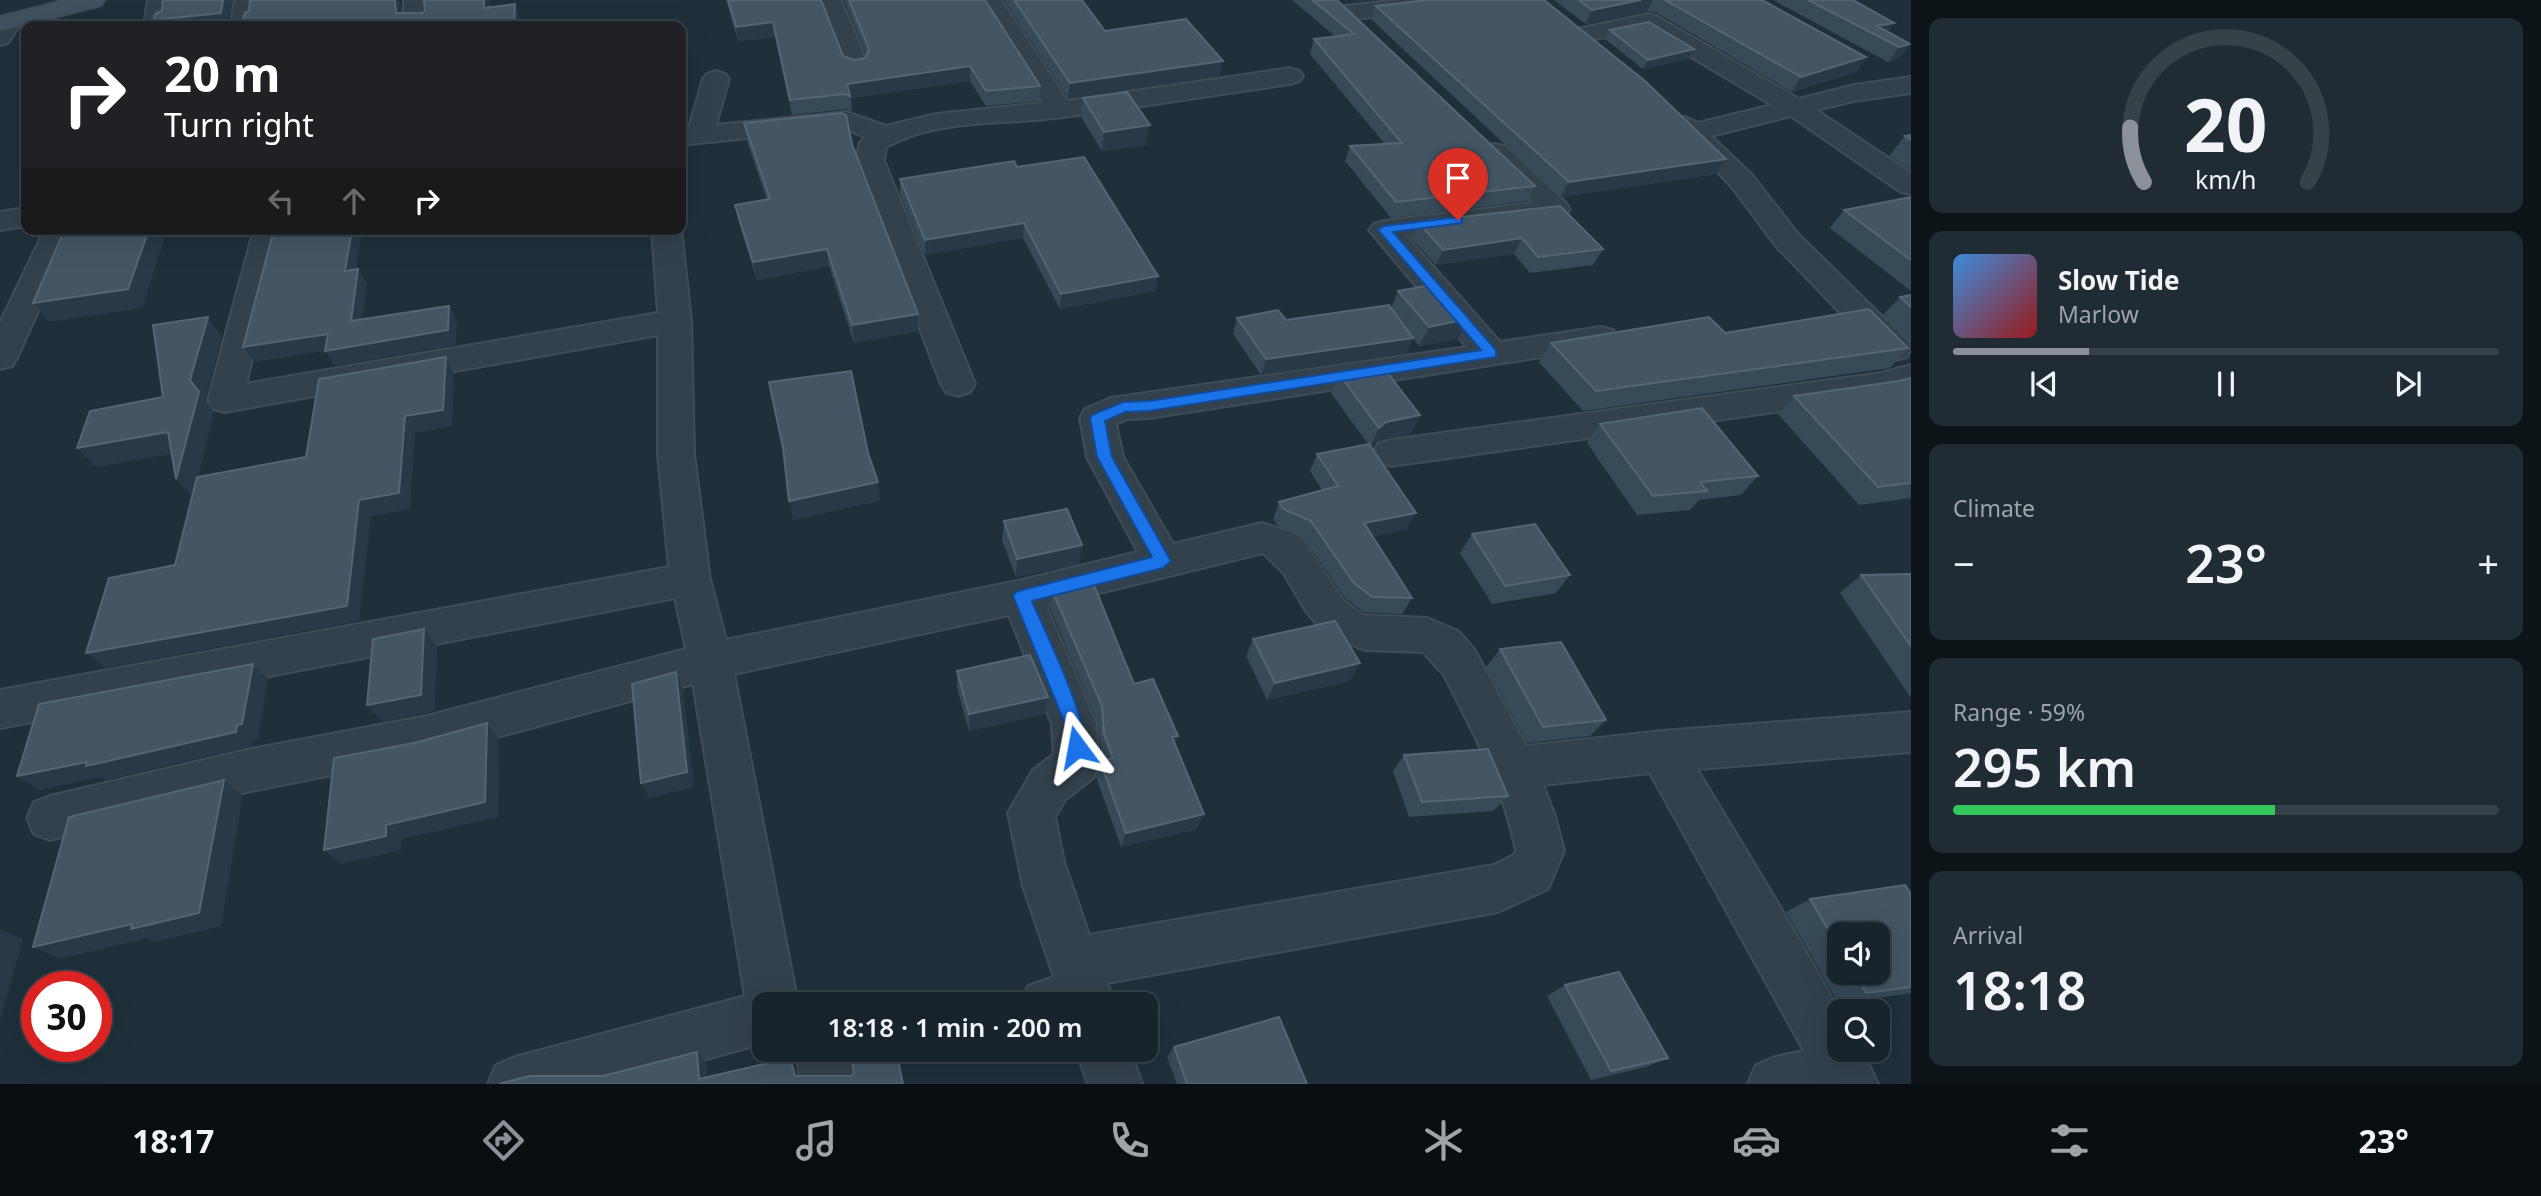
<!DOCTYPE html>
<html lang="en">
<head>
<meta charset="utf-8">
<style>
	:root { --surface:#17242c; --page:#202c34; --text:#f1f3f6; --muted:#9ea4a9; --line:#364148; --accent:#8c9099 }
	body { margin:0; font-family:"Noto Sans",sans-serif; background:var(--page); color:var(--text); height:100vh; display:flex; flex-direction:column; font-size:26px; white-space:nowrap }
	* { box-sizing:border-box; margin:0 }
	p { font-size:23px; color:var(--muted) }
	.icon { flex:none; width:38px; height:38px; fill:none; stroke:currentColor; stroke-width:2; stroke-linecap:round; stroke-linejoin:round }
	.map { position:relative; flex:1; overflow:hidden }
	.drawer { display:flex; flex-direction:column; gap:18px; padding:18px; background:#0d1418; width:630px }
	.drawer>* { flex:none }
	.guide { position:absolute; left:21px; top:21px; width:665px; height:214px; border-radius:14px; box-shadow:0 7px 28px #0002,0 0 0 2px var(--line); background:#202124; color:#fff; overflow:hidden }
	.controls { position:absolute; left:1827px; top:922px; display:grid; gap:14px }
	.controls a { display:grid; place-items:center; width:63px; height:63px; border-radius:14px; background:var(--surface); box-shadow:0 7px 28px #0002,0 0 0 2px var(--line); font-size:35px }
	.speed { position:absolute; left:21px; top:971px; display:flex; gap:14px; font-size:35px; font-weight:700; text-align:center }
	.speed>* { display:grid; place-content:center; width:91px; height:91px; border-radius:50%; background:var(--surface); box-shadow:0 7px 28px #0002,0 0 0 2px var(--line); line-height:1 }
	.speed .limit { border:10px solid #d22; background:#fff; color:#111 }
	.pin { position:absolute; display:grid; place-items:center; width:60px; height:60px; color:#fff; margin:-72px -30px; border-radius:50% 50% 50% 0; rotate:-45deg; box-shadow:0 0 7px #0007 }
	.pin .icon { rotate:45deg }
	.me { position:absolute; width:77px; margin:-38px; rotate:347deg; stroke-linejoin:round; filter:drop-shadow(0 0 5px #0008) }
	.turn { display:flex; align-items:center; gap:24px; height:147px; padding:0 28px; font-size:32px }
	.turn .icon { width:91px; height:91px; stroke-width:2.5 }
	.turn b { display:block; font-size:49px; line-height:60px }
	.lanes { display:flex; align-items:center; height:66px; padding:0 28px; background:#0003; justify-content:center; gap:35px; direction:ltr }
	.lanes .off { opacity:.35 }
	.big { font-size:52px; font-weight:600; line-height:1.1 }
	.drawer .card { flex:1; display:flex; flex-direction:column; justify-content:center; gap:10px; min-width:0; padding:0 24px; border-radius:14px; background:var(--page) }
	.drawer .dial { align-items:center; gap:0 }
	.dial svg { height:182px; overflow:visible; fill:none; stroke:var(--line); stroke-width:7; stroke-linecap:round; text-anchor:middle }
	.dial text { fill:var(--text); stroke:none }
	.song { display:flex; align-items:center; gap:21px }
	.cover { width:84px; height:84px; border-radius:10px; background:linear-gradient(135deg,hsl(210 70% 55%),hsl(0 70% 35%)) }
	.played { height:7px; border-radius:4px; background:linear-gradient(90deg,var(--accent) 25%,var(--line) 25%) }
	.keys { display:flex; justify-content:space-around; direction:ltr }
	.heat { display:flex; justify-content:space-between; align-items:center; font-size:38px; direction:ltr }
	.charge { height:10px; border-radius:5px; background:linear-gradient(90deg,#34c759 59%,var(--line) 0) }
	.trip { position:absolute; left:752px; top:992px; width:406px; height:70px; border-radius:14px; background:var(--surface); box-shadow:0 7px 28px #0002,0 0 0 2px var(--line); font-weight:600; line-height:70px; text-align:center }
	.menu { display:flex; height:112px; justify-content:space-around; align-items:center; background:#090e12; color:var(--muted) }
	.menu .icon { width:49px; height:49px }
	.menu .on { color:var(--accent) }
	.menu b { font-size:32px; color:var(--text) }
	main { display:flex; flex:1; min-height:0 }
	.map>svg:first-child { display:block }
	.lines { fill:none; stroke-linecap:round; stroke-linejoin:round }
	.street-casing { stroke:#404d58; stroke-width:4 }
	.secondary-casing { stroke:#404d58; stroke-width:4 }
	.street { fill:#33414c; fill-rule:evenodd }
	.secondary { fill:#41515f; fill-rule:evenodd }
	.wall { fill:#374a58; fill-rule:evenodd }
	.shaded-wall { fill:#283a48 }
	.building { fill:#445664; stroke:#546674; stroke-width:2 }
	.route { fill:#1a73e8; stroke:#114b97; stroke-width:2 }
</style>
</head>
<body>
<main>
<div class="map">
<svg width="1911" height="1084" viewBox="0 0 1911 1084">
	<rect width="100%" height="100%" fill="#1f303b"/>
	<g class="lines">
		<defs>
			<path id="street" d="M148,0H170L168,26H144Z
				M235,0H257L254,26H230Z
				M404,0H426L428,26H404Z
				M819,0H841L868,65L865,70L856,72L847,70L844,65Z
				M979,0H1001L1067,101L1290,68L1299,71L1303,76L1299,81L1290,84C1214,95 1139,107 1063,117C1006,125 938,118 886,147L884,161L975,384L970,392L958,396L946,392L941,384L856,161L860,143L865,137L843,128L681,145V129L689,128L703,79L707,74L716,71L725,74L729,79L716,125L846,112L886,126L936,114L1043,103Z
				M1400,0H1472L1469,5L1461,7L1346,20L1338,18L1334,13L1338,8L1346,6Z
				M10,14L18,16L22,21L8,43L0,45V18Z
				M1648,14L1656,16L1799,99L1854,85L1911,77V93L1854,101L1816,110L1911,173V194L1901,192L1791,116L1711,136L1752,175L1798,234L1907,341L1911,348L1907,357L1895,360L1883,357L1776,246L1732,187L1672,125L1676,119L1685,117L1698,123L1772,105L1644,29L1581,42L1573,40L1569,35L1573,30Z
				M1495,144L1505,146L1566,203L1570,209L1566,215L1406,236L1500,342L1601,327L1613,330L1617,338L1613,346L1149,418L1127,419L1116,424L1123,457L1173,544L1262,523L1290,532L1302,539L1343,600L1362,615L1427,618L1458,631L1474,649L1526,746L1662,731L1911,712V752L1697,769L1779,905L1840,1012L1839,1050H1862L1878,1084H1748L1756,1065L1775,1057L1804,1051L1650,773L1543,785L1555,816L1564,851L1548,889L1498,912L1107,983L1115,1004H1020L1028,986L1054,977L1023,886L1008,813L1033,770L1054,754L1052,724L1009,615L734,674L798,1004H765V1043L615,1084H488L496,1065L515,1057L745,996L693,684L427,756L251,791L50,840L34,834L27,818L34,802L50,796L251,749L427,716L686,649L675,598L0,728V690L669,567L658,454V335L225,412L213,409L208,400L254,229H284L246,384L658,313L652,229L681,228L691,321L694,454L710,579L726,640L1022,580L1138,552L1087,457L1080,418L1085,409L1111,398L1467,347L1369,230L1374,224L1384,221L1533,203L1481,152L1485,146ZM1263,553L1283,572L1306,611L1325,634L1364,650L1423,652L1444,675C1473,732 1503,787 1516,850L1514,855L1494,865L1089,935L1064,862L1055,817L1065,800L1093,778L1099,763L1096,724L1046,606Z
				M26,208V226L0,230V212Z
				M45,229H75L17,358L12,366L0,369V323Z
				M1911,365V389L1881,397L1391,466L1378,462L1373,453L1378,444L1391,440L1881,373Z
				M796,1050H850L855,1084H801Z
				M1076,1050H1130L1142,1084H1088Z"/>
			<path id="secondary" d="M66,0H104L101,5L0,31V17Z"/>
		</defs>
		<!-- street casing -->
		<use href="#street" class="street-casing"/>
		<!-- secondary casing -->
		<use href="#secondary" class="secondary-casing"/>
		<!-- street -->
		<use href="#street" class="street"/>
		<!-- secondary -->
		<use href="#secondary" class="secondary"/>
	</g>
	<!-- wall -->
	<path class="wall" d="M726,0H821L843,56L854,60L865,58L866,54L844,0H985L1040,86L1039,101L986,106L970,81L851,98L852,111L846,109L792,115L775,37L738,41Z
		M1004,0H1082L1105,31L1220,76L1068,98Z
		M1292,0H1337L1535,186L1527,201L1391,218L1345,161L1350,146L1385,144L1310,54L1314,39L1336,37Z
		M1554,0H1762L1866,57L1856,72L1792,92L1657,13L1647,11L1586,24Z
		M1773,0H1853L1888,32L1910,44L1900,58L1888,62Z
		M1376,6L1726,159L1716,174L1561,197L1372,20Z
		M1610,30L1689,59L1643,69L1605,39Z
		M1083,98L1146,145L1102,151L1081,117Z
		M744,123L852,144L918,314V331L854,343L829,266L757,280L739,223L735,205L767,200L747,141Z
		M1911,135V170L1889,156L1905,136Z
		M1017,167L1156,291L1060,309L1023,238L925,255L900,194V179Z
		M1911,197V291L1830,228L1844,210Z
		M1418,222L1603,249L1593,265L1530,273L1514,254L1436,265L1411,238Z
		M1398,291L1467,319L1458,339L1419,346L1413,338L1406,354L1261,375L1233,334L1237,318L1286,320L1391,308Z
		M1911,295V343L1883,315L1900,297Z
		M1725,333L1908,348L1890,368L1583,411L1539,362L1551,343Z
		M1339,374L1420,415L1410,435L1377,441L1371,447L1407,529L1373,536L1412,598L1402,614L1363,612L1345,598L1304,538L1277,525L1273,519L1279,502L1322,490L1310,471L1317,454L1368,444L1331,393Z
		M1911,378V498L1859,505L1778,414L1794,396L1899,381Z
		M1600,424L1758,476L1741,495L1699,500L1690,510L1637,515L1587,443Z
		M1004,521L1082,545L1079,564L1016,577L1002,540Z
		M1472,534L1570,575L1556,593L1492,604L1460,553Z
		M1911,574V698L1840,593L1861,575Z
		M1052,590L1178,736L1175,744L1204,814L1197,829L1121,847L1096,777L1100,761L1104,760L1101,750L1098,723L1050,608Z
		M1253,639L1350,681L1267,700L1246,656Z
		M1500,649L1606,720L1590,736L1527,743L1486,667Z
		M957,671L1048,697L1045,714L969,731L957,688Z
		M1404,755L1508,796L1493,811L1409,817L1393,771Z
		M1911,894V993L1839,1004L1786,912L1810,899ZM1839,934L1878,973H1839Z
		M1565,985L1668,1058L1646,1067L1591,1080L1547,996Z
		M1174,1047L1307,1084H1177L1167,1057Z"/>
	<!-- shaded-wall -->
	<path class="shaded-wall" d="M223,0H233L229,26H157L153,20Z
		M395,0H399L401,5L402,26L396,13Z
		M484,0H490L489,23L484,8Z
		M1354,0H1375L1353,2Z
		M1641,0H1653L1647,11L1586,24L1592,10Z
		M515,4L520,19V26H514Z
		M773,22L775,37L738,41L736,27Z
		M1894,23L1884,37L1877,26Z
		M1910,44L1900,58L1888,62L1899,47Z
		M1694,49L1689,59L1643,69L1648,60Z
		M1866,57L1856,72L1792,92L1801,77Z
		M1223,61L1220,76L1068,98L1070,83Z
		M970,66V81L851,98L847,84Z
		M1150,125L1146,145L1102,151L1104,132Z
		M1726,159L1716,174L1561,197L1569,182Z
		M1024,223L1023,238L925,255V240Z
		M149,229H156L164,241L142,308L49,322L33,303Z
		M352,229H356L361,238L354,286L345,271Z
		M1522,238L1514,254L1436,265L1443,250Z
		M827,249L829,266L757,280L753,262Z
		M358,269L367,284L360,336L351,321Z
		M1158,276L1156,291L1060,309L1061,294Z
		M449,306L457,321L456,345L335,366L325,351L254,362L243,347L328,334Z
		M918,314V331L854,343L852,325Z
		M208,317L222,337L205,399L214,412L193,498L176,479L183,452L96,467L77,448L199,392L190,380Z
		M1467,319L1458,339L1419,346L1429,327Z
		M1413,338L1406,354L1261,375L1266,359Z
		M446,357L454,374L452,426L415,433L410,509L371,516L359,621L105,668L86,653L359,500L405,416Z
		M1420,415L1410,435L1377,441L1370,448L1379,428L1386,422Z
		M878,482L880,501L793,520L789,501Z
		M1416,513L1407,529L1356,540L1364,523Z
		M1082,545L1079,564L1016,577L1017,559Z
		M424,629L437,646L435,711L382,722L367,705Z
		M1360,663L1350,681L1267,700L1275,683Z
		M253,664L268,679L258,739L253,740L252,746L106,780L102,777L39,790L17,776Z
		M676,672L683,689L694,787L649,798L641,783Z
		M1048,697L1045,714L969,731V714Z
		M487,723L499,739L498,817L402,839L401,850L341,864L324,850L386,825Z
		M1178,736L1172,752V737Z
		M224,780L243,796L221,926L155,942L148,938L60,959L33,947Z
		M1204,814L1197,829L1121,847L1126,833Z
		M0,929L23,939L0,1021Z
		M697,1052L706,1063L708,1084L699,1079Z
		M790,1058L796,1069L800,1084L795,1076Z"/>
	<!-- building -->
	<path class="building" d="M163,0H223L221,13L153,20L156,13L162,11Z
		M250,0H395L396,13H422L425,11L424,0H484V8L515,4L514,26H241L245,13L249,11Z
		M728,0H821L843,56L854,60L865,58L869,49L849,0H985L1040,86L986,91L970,66L847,84L850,96L844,94L790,100L773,22L736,27Z
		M1014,0H1082L1105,31L1186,19L1223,61L1070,83Z
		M1312,0H1337L1535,186L1396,202L1350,146L1402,143L1314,39L1354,34Z
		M1427,0H1544L1645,81L1726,159L1569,182L1376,6Z
		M1579,0H1641L1592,10Z
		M1665,0H1762L1866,57L1801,77Z
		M1808,0H1853L1894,23L1877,26L1910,44L1899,47Z
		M1649,22L1694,49L1648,60L1610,30Z
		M1127,92L1150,125L1104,132L1083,98Z
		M841,113L846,115L852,144L918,314L852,325L827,249L753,262L735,205L770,199L744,123Z
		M1911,135V140L1905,136Z
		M1084,157L1158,276L1061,294L1024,223L925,240L900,179L1014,161L1017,167Z
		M1911,197V260L1844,210Z
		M1560,206L1603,249L1538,257L1522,238L1443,250L1418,222Z
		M61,229H149L128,289L33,303L63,233H59Z
		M274,229H352L345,271L358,269L351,321L449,306L448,330L325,351L328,334L243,347Z
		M1437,284L1467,319L1429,327L1398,291Z
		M1911,295V307L1900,297Z
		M1389,305L1413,338L1266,359L1237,318L1278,310L1286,320Z
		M1869,309L1908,348L1596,391L1551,343L1709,317L1725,333Z
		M208,317L190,380L199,392L176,479L168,432L77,448L90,411L163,397L153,325Z
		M446,357L443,410L405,416L399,493L359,500L347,606L86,653L109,578L175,565L197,477L306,457L319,379Z
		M1383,367L1420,415L1386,422L1379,428L1339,374Z
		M851,371L868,453L878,482L789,501L783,448L769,382Z
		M1911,378V483L1878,487L1794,396L1899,381Z
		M1702,408L1758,476L1700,482L1707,491L1653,496L1600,424Z
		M1369,444L1416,513L1364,523L1412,598L1372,597L1353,582L1311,521L1283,509L1279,502L1338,486L1317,454Z
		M1067,509L1082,545L1017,559L1004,521Z
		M1535,524L1570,575L1505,586L1472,534Z
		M1911,574V646L1861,575Z
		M1092,580L1134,684L1153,679L1178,736L1172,737L1204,814L1126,833L1100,761L1113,758L1104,734L1102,706L1052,590Z
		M1335,621L1360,663L1275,683L1253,639Z
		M424,629L421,695L367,705L373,639Z
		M1561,642L1606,720L1543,727L1500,649Z
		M1030,655L1048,697L969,714L957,671Z
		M253,664L242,724L237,725L236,732L86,766L87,762L17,776L39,704Z
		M676,672L687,772L641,783L632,684Z
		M487,723L485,802L386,825V836L324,850L334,758L414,743Z
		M1488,749L1508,796L1422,802L1404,755Z
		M224,780L199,913L131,929L132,924L33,947L69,817Z
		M1905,885L1911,894V987L1866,993L1854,973H1878V934H1839V948L1810,899Z
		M1619,972L1668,1058L1611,1071L1565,985Z
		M1279,1017L1307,1084H1187L1174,1047Z
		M850,1050H896L903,1084H499L529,1076H603L697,1052L699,1079L790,1058L795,1076H851L854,1073Z"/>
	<!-- route -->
	<path class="route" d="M1458,217L1462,218V223L1393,232L1496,350V357L1149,411L1125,412L1105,421L1112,457L1171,561L1163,568L1032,601C1043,627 1094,731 1084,753L1077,756L1071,753L1065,724L1013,596L1016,592L1022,590L1152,557L1097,457L1090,418L1092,415L1123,402L1149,401L1481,350L1378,230L1384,226Z"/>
</svg>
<div class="controls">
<a><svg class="icon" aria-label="sound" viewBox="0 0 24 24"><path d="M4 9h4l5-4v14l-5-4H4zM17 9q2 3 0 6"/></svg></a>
<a><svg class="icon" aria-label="search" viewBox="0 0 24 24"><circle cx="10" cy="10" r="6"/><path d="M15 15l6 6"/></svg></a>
</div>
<div class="speed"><div class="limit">30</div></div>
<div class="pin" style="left:1458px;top:220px;background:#d93025"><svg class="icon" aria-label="arrive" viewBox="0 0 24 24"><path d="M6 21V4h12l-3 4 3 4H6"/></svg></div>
<svg class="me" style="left:1077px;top:747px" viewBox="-20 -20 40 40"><path d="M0-17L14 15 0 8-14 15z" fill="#1a73e8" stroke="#fff" stroke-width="4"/></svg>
<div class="trip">18:18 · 1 min · 200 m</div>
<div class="guide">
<div class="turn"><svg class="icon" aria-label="right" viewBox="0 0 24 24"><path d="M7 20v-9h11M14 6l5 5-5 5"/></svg><div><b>20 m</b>Turn right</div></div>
<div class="lanes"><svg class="icon off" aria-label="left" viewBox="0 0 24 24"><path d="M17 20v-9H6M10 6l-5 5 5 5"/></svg><svg class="icon off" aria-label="ahead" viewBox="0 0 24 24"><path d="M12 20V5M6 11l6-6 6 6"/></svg><svg class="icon" aria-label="right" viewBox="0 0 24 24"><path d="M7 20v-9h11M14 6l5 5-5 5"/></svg></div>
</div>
</div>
<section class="drawer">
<div class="card dial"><svg viewBox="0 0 100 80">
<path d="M14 69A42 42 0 1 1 86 69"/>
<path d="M14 69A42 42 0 0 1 8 45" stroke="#8c9099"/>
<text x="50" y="56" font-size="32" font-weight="700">20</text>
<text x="50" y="72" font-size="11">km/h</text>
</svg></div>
<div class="card">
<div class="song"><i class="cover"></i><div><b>Slow Tide</b><p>Marlow</p></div></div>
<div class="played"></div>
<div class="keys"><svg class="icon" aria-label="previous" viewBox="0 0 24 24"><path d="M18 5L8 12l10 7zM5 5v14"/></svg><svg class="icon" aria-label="pause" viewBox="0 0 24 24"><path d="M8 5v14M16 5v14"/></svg><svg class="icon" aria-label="next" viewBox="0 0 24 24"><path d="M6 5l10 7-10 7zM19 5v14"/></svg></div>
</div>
<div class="card"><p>Climate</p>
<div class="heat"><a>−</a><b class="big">23°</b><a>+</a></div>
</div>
<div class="card"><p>Range · 59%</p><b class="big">295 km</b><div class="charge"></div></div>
<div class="card"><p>Arrival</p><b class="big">18:18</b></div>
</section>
</main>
<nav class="menu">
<b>18:17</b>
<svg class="icon on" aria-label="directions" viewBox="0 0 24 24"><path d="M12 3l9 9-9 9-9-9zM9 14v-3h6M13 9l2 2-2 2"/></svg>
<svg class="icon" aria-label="music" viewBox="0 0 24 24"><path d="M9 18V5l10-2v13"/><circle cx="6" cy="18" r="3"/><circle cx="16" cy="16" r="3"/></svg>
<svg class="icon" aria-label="phone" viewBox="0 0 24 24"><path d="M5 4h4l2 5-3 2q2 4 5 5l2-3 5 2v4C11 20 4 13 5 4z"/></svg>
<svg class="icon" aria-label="climate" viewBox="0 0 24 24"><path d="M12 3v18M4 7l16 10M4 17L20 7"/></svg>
<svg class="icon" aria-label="car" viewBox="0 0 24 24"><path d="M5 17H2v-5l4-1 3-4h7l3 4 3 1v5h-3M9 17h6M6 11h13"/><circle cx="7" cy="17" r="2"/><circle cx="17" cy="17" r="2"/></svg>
<svg class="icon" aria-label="filters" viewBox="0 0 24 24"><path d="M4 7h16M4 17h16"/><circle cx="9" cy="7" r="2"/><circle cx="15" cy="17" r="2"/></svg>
<b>23°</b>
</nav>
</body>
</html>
